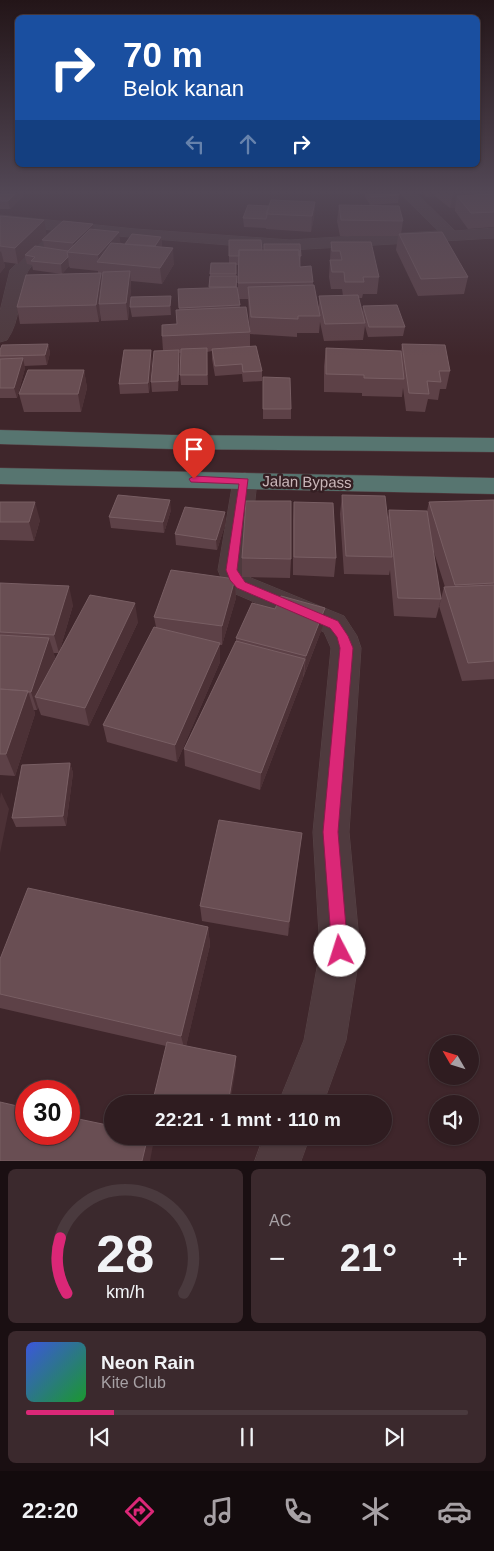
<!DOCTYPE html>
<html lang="id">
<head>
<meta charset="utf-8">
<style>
	:root { --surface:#2f1c20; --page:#3b292d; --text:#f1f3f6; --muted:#a7a1a5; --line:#4a3a3e; --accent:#db2777 }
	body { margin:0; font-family:Arial,sans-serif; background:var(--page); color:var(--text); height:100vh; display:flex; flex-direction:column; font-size:19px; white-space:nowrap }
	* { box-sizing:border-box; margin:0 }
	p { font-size:16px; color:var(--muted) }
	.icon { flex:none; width:28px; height:28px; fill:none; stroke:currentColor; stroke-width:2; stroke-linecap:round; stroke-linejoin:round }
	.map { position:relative; height:1161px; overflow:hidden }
	.details { display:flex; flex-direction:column; gap:8px; padding:8px; background:#1a0f12; flex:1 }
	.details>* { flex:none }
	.top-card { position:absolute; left:15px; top:15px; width:465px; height:152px; border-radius:8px; box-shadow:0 1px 4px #0004,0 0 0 1px var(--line); background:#1a4fa0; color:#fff; overflow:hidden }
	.needle { width:32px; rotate:309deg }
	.fabs { position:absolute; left:429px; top:1035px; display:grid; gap:10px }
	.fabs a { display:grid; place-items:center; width:50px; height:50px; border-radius:50%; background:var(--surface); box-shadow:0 1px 4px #0004,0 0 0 1px var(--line); font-size:25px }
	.speed { position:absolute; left:15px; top:1080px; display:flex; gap:10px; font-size:25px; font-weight:700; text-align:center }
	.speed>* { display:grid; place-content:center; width:65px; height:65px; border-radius:50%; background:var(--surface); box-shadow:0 1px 4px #0004,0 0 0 1px var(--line); line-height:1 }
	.speed .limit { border:8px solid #d22; background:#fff; color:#111 }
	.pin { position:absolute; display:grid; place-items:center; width:42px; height:42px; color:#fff; margin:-51px -21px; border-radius:50% 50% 50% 0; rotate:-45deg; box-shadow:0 0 5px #0007 }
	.pin .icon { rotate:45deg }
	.me { position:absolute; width:55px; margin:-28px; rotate:355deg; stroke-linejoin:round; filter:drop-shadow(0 0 4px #0008) }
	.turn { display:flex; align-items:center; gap:18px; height:105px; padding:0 25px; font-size:22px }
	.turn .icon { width:65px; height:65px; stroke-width:2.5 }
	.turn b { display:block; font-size:35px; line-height:42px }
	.lanes { display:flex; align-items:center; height:48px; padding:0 25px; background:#0003; justify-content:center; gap:25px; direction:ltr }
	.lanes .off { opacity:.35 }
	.big { font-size:38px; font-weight:700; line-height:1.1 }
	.details .card { flex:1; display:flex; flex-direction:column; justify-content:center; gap:8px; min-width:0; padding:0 18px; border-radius:8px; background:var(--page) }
	.details .dial { align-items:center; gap:0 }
	.dial svg { height:130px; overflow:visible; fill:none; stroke:var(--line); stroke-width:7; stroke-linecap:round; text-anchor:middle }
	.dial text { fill:var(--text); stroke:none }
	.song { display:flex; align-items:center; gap:15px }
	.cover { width:60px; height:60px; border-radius:8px; background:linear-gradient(135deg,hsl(230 70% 55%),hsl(130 70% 35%)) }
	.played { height:5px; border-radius:2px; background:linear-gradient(90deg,var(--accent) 20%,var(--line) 20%) }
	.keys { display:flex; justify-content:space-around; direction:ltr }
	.heat { display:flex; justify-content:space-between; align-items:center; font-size:28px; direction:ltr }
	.details .tiles { flex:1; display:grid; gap:8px; grid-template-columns:1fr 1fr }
	.card:last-child { grid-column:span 2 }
	.trip { position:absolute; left:104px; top:1095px; width:288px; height:50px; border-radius:25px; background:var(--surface); box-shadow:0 1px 4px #0004,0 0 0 1px var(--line); font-weight:700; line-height:50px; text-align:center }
	.tab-bar { display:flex; height:80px; justify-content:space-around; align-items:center; background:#130b0d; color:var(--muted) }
	.tab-bar .icon { width:35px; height:35px }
	.tab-bar .selected { color:var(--accent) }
	.tab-bar b { font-size:22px; color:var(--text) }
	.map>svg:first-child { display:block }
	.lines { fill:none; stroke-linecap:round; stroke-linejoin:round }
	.street-casing { stroke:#584447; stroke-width:1 }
	.highway-casing { stroke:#574246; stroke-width:1 }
	.street { fill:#4f3a3e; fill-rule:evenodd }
	.highway { fill:#577570; fill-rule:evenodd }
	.wall { fill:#5d4147; fill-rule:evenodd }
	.shaded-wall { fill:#4c3136 }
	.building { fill:#694e53; stroke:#785e63 }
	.route { fill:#db2777; stroke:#8e194d }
	.labels { text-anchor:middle; stroke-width:5; stroke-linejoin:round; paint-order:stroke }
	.street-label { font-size:15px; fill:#cab7ba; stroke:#351f23 }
</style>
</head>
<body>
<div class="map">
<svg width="494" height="1161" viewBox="0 0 494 1161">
	<rect width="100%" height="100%" fill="#3f262b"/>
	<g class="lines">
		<defs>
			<path id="street" d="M401,194H417L455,231L494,228V238L290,250L68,232C60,240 30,264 27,273C18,295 21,320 7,340L0,342V311L10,270L52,230L0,225V215L135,229L290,240L438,231Z
				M245,473L254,476L257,481L247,574L251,578L344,616L357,636L361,648L349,832L360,951L346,1040L323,1104H278L304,1040L320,951L313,832L331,648L324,632L231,592L224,585L218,570L233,481L236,476Z
				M264,1136H310L301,1161H255Z"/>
			<path id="highway" d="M0,430L172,435L494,438V452L172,449L0,444Z
				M0,468L494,478V494L0,484Z"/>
		</defs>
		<!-- street casing -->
		<use href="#street" class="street-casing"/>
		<!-- highway casing -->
		<use href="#highway" class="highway-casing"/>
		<!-- street -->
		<use href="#street" class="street"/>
		<!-- highway -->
		<use href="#highway" class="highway"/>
	</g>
	<!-- wall -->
	<path class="wall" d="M0,194H23V196L10,209H0Z
		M365,194H399V195L398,203L370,205L365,197Z
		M423,194H494V227L468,229L455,211V208H450L435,196L427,197Z
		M315,202L314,217L311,232L266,229V226V228L244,227L243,218L269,206Z
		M339,205L403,221L401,234L468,277L464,294L418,296L396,250L398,236H340L337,221Z
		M0,216L47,236L93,229L121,243L125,244L161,237L162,246L161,247L174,264L162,284L131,281V288L128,320L101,321L100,313L99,322L20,324L17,307L98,273V271L70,268L69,266L62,274L33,270L32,265L27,264L25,257L18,264L4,262L5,267L0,273ZM43,240L44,247L36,246Z
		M331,242L379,277L377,294H363L362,298H358L362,312L363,306L405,327L403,336L368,337L365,326L363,340L324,341L320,322L319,333H297V337L250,334L248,299H239L240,307L250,332V347L262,371V381L243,382L242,374L215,376L212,359V351L207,352L208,385H181L180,375L181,353H179L180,360L178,391L152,392L151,382L163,351L162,336L177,324L179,308L209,288L211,263H229V256L262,250L301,256L300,267L313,282V285L319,308V296H343L342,289H331L329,277ZM236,265H238V295L237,287Z
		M171,296V315L132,317L130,307Z
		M48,344L50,353L47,365L24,366L25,368L17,398H0V350Z
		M402,344L450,371L446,389H440L438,400L428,399L425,412L406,411L403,388L402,397L362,396V393L324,392V366L326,348L401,353Z
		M152,360L149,393L120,394L119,384Z
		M84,370L87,388L81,412H24L19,394Z
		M263,377L291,409V419H263Z
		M342,495L388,517L389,510L427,511L429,502L494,500V679L462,681L439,606L444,587H445L432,546L441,599L436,618L394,616L390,570L389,575L344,574L340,514Z
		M0,502L40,520L34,541L0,540Z
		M294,502L336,558L334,577L293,575V521Z
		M171,510L164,533L111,528L109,517Z
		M226,522L217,550L176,545L175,534Z
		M242,558L291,559L290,578L242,577Z
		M235,579L236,598L222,645H220V662L177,762L107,742L103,725L156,627L154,617Z
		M0,583L73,605L59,653H53L55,657L51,668L138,622L89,726L41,715L38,707L37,710H34L35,714L15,776L0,775Z
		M323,626L260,790L185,766L184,749L236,641V638Z
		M70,763L73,773L66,826L16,827L12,818Z
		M302,833L288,936L202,921L200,906Z
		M208,927L210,945L186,1046L236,1056V1067L166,1046L0,1008V959Z
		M189,1136H224L223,1144Z"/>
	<!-- shaded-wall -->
	<path class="shaded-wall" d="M15,194H23V196L10,209L8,201Z
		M428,194H436L435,196L427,197Z
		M453,194H494L457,196L455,208H450Z
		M315,202L314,217L311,232L312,216Z
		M44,220L47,236L27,256L25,255V257L18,264L15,248Z
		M93,224L95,240L75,253L73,243Z
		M119,232L121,248L99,262L98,255Z
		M161,237L162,246L152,261L151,252Z
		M173,248L174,264L162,284L160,268Z
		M1,251L5,267L0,273V252Z
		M68,257L69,266L62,274L61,264Z
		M130,271L131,288L128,320L126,303Z
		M101,273L104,289L99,304L100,313L99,322L96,305Z
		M171,296V315L170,306Z
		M48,344L50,353L47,365L45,355Z
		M151,350L152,360L149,393L148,383Z
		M179,350L180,360L178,391V381Z
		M23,358L25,368L17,398L14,388Z
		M84,370L87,388L81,412L78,394Z
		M170,500L171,510L164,533L163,522Z
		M35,502L40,520L34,541L29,522Z
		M225,512L226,522L217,550L216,540Z
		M235,579L236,598L222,645V626Z
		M69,586L73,605L59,653L54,635Z
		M135,603L138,622L89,726L85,708Z
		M325,608L323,626L304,675L306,656Z
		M49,638L55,657L41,699L35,697L38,707L37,710L31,692Z
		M220,643V662L177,762L175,745Z
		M305,659L303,678L260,790L261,773Z
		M28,691L35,714L15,776L6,754Z
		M70,763L73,773L66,826L63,816Z
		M1,792L9,809L0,853V798Z
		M302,833L300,850L288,936L289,922Z
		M208,927L210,945L185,1051L181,1036Z
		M236,1056V1067L230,1104H228Z
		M148,1136H149L153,1145L150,1161H142Z
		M222,1136H224L223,1144Z"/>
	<!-- building -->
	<path class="building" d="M0,194H15L8,201H0Z
		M369,194H399V195L371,197Z
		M494,194V212L471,213L457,196Z
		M271,200L315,202L312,216L266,214Z
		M248,205L269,206L266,219L243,218Z
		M339,205L399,206L403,221L341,220Z
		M0,216L44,220L15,248L0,246Z
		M63,221L93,224L73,243L42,240Z
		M90,229L119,232L98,255L67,252Z
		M442,232L468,277L421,279L399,234Z
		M132,234L161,237L155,246L125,244Z
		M229,240H261L262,250H239V256H229Z
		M331,242H371L379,277H363L364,282H345L344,272H332L330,260H342L340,251H332Z
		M111,243L173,248L160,268L97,262Z
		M264,244H300L301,256H299V250H264Z
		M35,246L68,251L67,252L68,257L61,264L31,261L35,257L25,255Z
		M239,250H299L300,267L311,266L313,282L238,283Z
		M211,263H236V274H210Z
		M130,271L126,303L99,304L103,272Z
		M101,273L96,305L17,307L26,275Z
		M210,276H237L236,287H209Z
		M314,285L320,316H298V319L251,317L248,287Z
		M237,287L240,305L179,308L178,289Z
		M358,295L365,323L325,324L319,296Z
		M171,296L170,306L130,307L131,297Z
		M397,305L405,327H369L363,306Z
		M246,307L250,332L162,336V325L177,324L176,310Z
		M48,344L45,355L0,356V350L2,345Z
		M402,344L445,345L450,371H439L441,382L427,381L429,394L409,393Z
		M256,346L262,371L243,372L242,364L215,366L212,349Z
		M207,348V375H180L181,349Z
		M326,348L401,351L404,379L364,378V375L326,374Z
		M124,350H151L148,383L119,384Z
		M179,350L178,381L151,382L154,351Z
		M23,358L14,388H0V359Z
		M28,370H84L78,394H19Z
		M263,377L290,378L291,409H263Z
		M118,495L170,500L163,522L109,517Z
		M342,495L385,496L392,557L346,556Z
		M494,500V583L455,585L429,502Z
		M246,501H291V559L242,558Z
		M0,502H35L29,522H0Z
		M294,502L333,503L336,558L294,557Z
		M185,507L225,512L216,540L175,534Z
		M389,510L427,511L441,599L398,598Z
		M171,570L235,579L222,626L154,617Z
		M0,583L69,586L54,635L0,632Z
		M494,585V661L468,663L444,587Z
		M90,595L135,603L85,708L35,697Z
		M281,596L325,608L306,656L236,638L252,603L275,609Z
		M154,627L220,643L175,745L103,725Z
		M0,635L49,638L31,692H28V691L0,689Z
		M236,641L305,659L261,773L184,749Z
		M0,689L28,691L6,754H0Z
		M70,763L63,816L12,818L22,765Z
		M219,820L302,833L289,922L200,906Z
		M28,888L208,927L181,1036L0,994V959Z
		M167,1042L236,1056L228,1104H152Z
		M0,1102L26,1108V1134H69V1117L112,1126V1136H148L142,1161H0Z"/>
	<!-- sky -->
	<linearGradient id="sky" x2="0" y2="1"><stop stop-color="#231518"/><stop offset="0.54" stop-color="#524755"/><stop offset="1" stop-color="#524755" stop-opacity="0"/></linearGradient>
	<rect width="494" height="356" fill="url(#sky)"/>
	<!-- route -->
	<path class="route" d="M194,476L248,479L237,570L245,582L338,621L348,636L353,648L338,832L348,951L346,957L340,959L334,957L332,951L323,832L340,648L337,637L330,628L237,588L230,580L226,570L239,484L191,482L189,479Z"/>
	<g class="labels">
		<!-- street labels -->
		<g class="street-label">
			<text transform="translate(307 482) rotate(1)" y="5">Jalan Bypass</text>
		</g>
	</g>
</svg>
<div class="fabs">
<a><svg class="needle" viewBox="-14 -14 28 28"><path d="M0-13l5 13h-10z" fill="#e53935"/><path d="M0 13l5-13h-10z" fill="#a7a1a5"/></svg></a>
<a><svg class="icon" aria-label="sound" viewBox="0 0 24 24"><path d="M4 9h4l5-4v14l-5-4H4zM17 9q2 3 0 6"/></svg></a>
</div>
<div class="speed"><div class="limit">30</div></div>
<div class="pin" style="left:194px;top:479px;background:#d93025"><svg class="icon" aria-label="arrive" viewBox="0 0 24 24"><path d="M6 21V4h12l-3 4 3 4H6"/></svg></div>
<svg class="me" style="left:340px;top:951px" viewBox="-20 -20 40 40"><circle r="19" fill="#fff"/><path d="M0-13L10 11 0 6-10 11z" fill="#db2777"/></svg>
<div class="trip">22:21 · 1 mnt · 110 m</div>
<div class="top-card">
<div class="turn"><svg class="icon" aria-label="right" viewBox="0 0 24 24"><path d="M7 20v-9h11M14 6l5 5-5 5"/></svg><div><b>70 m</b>Belok kanan</div></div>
<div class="lanes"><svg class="icon off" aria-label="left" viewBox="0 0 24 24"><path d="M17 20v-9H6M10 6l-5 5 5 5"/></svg><svg class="icon off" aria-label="ahead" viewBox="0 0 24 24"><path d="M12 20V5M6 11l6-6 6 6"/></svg><svg class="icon" aria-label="right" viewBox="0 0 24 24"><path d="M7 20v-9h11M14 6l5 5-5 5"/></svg></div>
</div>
</div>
<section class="details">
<div class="tiles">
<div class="card dial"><svg viewBox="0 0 100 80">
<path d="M14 69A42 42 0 1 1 86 69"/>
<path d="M14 69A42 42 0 0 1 10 35" stroke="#db2777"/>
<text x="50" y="56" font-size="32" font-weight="700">28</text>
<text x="50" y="72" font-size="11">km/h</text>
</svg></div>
<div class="card"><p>AC</p>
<div class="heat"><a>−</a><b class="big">21°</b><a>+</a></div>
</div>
<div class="card">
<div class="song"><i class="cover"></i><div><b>Neon Rain</b><p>Kite Club</p></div></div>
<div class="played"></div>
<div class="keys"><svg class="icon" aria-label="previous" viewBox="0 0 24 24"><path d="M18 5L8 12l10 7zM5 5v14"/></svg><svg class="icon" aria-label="pause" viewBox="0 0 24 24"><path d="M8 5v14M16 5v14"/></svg><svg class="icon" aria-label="next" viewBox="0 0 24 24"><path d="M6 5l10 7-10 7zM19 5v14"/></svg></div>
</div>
</div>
</section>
<nav class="tab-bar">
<b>22:20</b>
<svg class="icon selected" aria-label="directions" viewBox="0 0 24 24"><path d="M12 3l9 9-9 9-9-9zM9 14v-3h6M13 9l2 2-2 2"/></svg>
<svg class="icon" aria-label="music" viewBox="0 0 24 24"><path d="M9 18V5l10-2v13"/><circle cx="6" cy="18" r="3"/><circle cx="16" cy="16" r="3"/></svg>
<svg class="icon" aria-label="phone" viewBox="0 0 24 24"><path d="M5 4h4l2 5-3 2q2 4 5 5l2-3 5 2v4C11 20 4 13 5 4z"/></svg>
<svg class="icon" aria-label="climate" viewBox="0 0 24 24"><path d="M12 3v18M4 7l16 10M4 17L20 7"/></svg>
<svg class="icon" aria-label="car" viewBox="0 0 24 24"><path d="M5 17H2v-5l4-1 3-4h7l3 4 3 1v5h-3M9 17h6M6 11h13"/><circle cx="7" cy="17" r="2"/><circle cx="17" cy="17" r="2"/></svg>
</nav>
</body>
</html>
